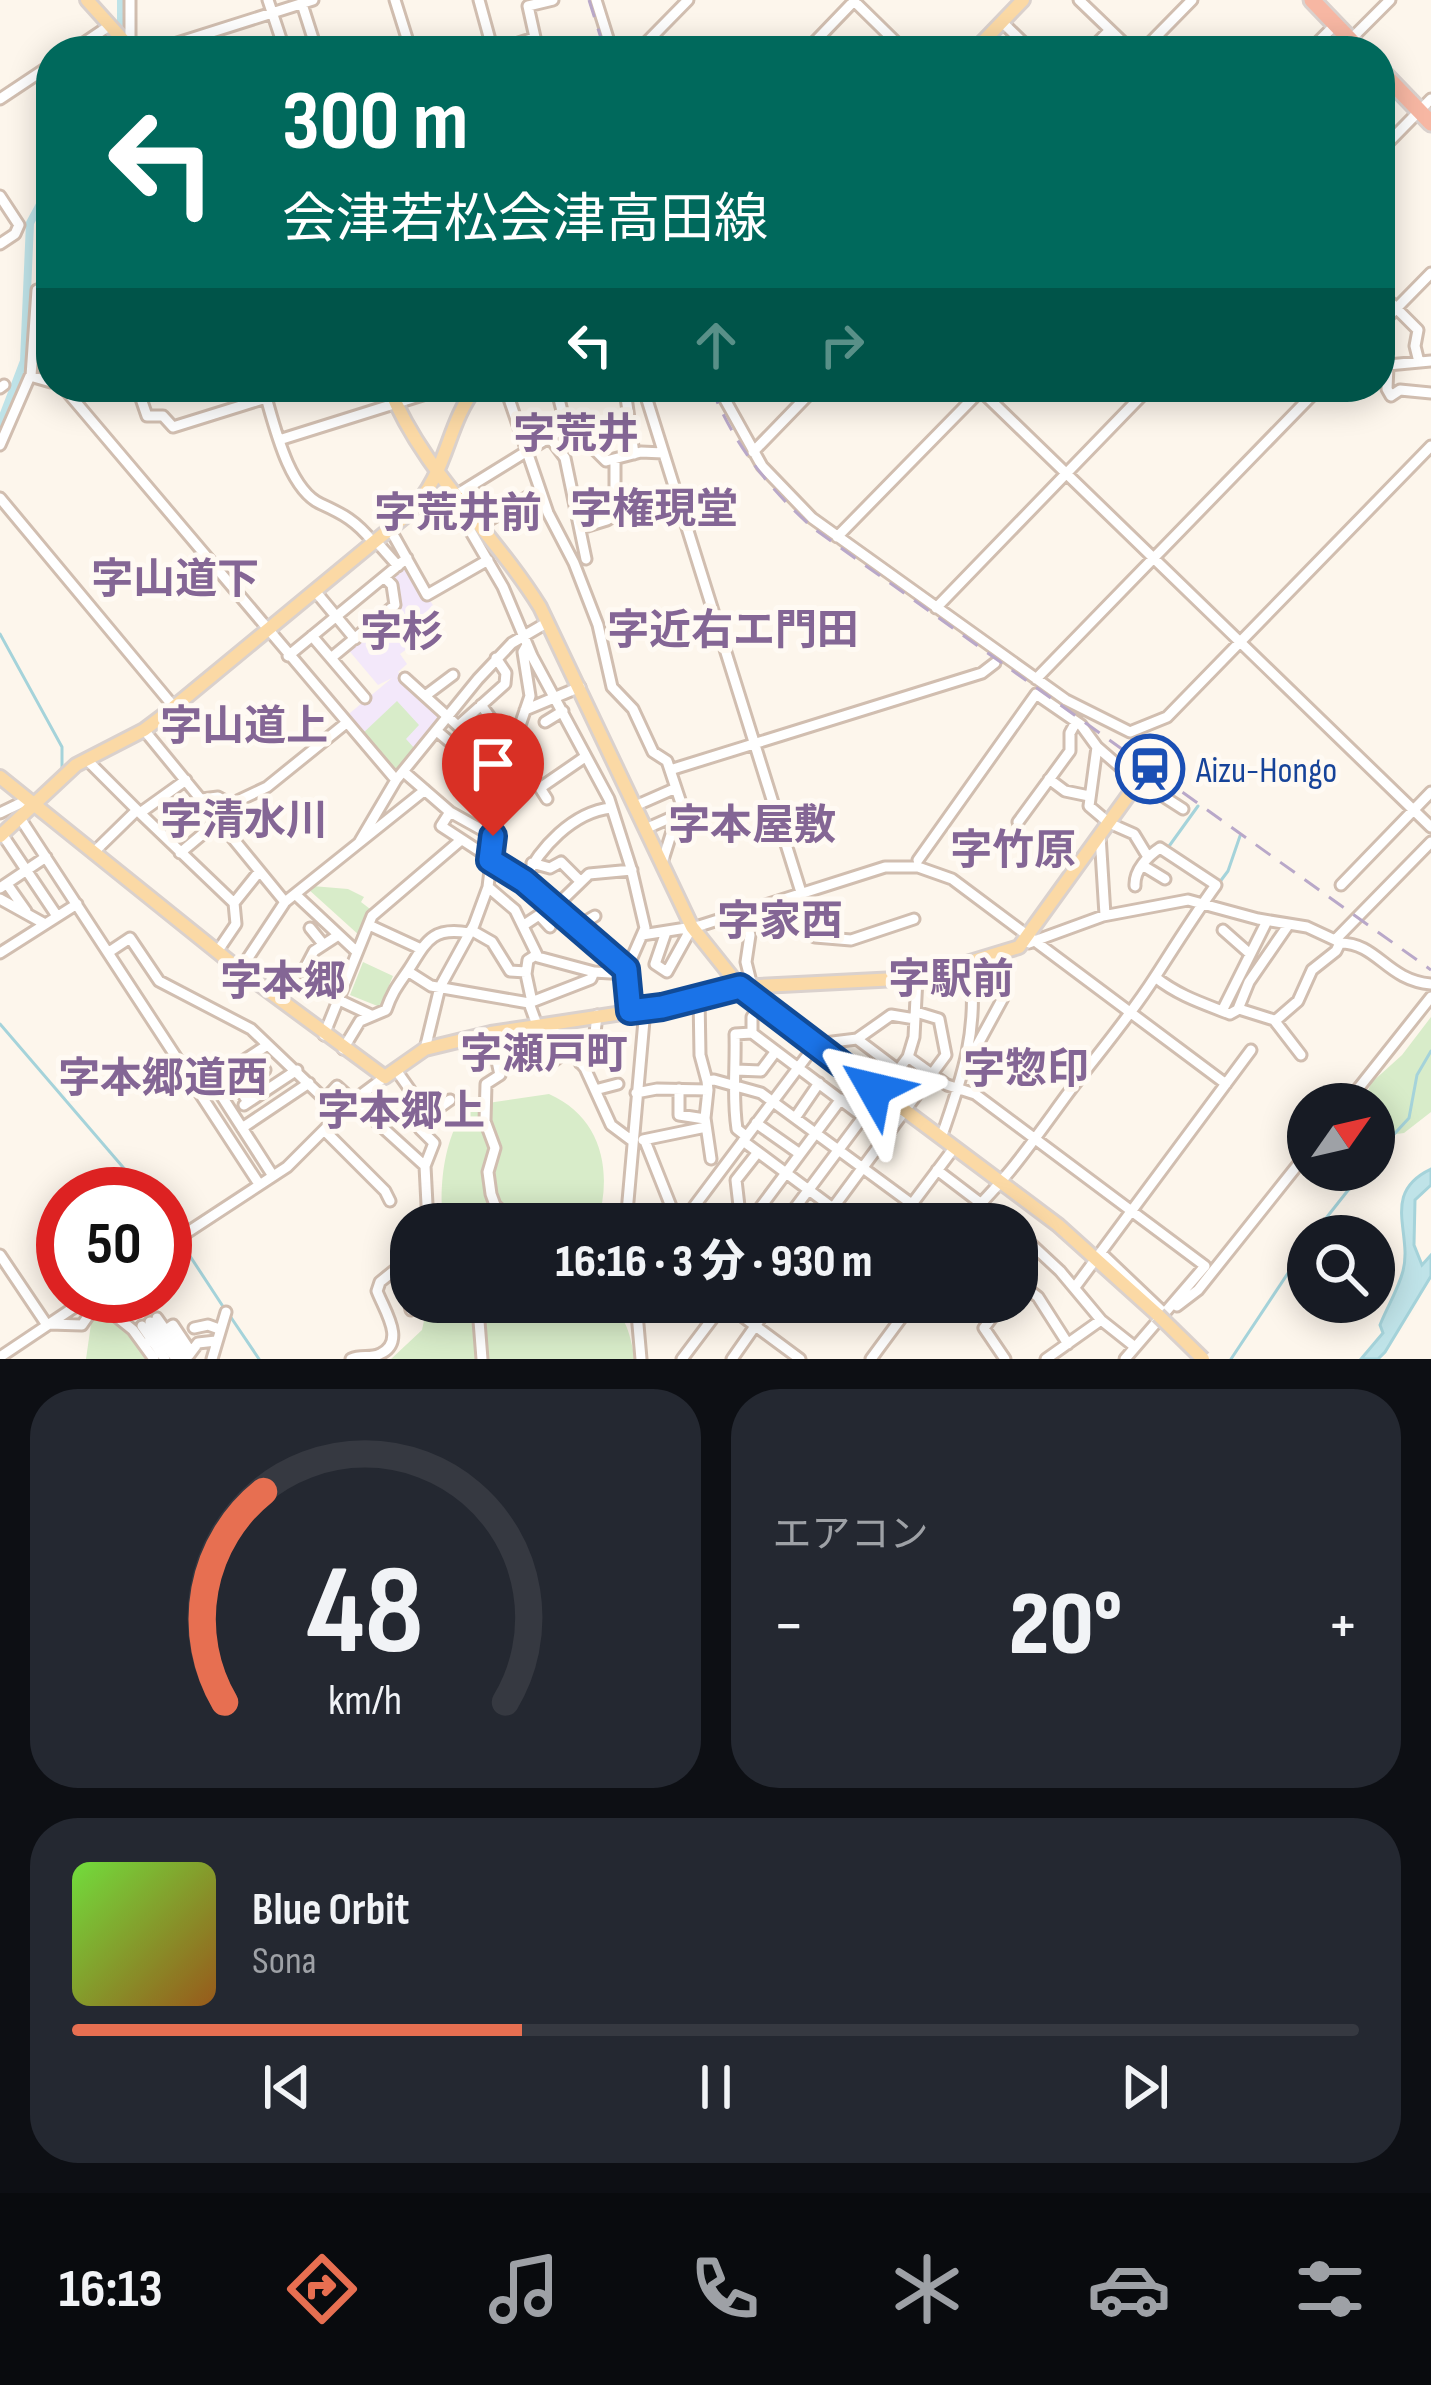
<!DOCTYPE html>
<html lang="ja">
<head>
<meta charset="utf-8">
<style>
	:root { --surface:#171b24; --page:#242831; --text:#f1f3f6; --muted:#9ea1a6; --line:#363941; --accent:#e76f51 }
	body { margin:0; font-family:"Sofia Sans Condensed","Noto Sans JP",sans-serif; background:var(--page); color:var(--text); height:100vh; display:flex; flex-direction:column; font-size:45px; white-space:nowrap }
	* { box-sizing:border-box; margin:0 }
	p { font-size:39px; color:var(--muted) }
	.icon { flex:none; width:66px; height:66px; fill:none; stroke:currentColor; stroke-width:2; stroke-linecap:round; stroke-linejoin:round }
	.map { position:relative; height:1359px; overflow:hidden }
	.details { display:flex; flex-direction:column; gap:30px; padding:30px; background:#0d0f14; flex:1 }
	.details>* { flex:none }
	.banner { position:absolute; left:36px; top:36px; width:1359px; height:366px; border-radius:48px; box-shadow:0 6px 30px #0003; background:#00695c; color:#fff; overflow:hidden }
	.needle { width:78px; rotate:56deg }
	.controls { position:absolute; left:1287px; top:1083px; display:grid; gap:24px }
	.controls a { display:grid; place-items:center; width:108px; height:108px; border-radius:50%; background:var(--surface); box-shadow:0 6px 30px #0003; font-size:60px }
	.speed { position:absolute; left:36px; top:1167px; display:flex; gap:24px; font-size:60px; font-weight:700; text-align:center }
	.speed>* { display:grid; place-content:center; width:156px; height:156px; border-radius:50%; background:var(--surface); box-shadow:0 6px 30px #0003; line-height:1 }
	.speed .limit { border:18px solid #d22; background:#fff; color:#111 }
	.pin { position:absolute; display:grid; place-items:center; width:102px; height:102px; color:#fff; margin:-123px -51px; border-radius:50% 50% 50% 0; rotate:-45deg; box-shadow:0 0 12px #0007 }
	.pin .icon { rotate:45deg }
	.me { position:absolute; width:132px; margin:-66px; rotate:307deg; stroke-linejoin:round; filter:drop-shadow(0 0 9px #0008) }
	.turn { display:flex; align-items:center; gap:42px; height:252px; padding:0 48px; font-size:54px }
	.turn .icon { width:156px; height:156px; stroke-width:2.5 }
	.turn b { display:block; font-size:84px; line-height:102px }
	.lanes { display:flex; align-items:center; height:114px; padding:0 48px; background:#0003; justify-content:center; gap:60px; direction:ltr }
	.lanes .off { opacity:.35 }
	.big { font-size:90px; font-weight:800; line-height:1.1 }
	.details .card { flex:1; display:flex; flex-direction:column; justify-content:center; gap:18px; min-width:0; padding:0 42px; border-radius:48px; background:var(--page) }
	.details .dial { align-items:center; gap:0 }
	.dial svg { height:312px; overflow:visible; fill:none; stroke:var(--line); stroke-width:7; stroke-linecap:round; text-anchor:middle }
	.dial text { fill:var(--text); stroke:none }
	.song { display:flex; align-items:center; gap:36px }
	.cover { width:144px; height:144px; border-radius:18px; background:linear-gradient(135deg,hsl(100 70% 55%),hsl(30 70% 35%)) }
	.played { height:12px; border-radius:6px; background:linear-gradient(90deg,var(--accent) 35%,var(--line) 35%) }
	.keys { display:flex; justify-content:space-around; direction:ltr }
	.heat { display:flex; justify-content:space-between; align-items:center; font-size:66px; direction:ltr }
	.details .tiles { flex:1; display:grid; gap:30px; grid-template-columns:1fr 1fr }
	.card:last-child { grid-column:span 2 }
	.trip { position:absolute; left:390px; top:1203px; width:648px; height:120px; border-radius:48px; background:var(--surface); box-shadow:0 6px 30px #0003; font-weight:800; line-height:120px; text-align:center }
	.dock { display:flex; height:192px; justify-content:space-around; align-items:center; background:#090b0e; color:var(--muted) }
	.dock .icon { width:84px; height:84px }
	.dock .on { color:var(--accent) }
	.dock b { font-size:54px; color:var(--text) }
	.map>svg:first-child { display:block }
	.education { fill:#f3e8fa }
	.green { fill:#d8ecc9 }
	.water { fill:#bfe3e8; stroke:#a5d3da; stroke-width:3 }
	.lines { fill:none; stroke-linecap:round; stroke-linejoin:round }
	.stream { stroke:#a5d3da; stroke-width:3 }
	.river { stroke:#bfe3e8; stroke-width:8 }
	.minor-casing { stroke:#d1beb0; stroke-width:15 }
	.major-casing { stroke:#dad1cd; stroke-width:18 }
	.highway-casing { stroke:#dad1cd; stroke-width:21 }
	.minor { stroke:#fff; stroke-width:9 }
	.major { stroke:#fbd9a5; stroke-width:12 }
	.highway { stroke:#f7b7a3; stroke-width:15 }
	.rail { stroke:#b9a8c9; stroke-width:3; stroke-dasharray:18 12; stroke-linecap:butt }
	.major-bridge-casing { stroke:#dad1cd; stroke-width:18; stroke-linecap:butt }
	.major-bridge { stroke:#fbd9a5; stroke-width:12 }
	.route-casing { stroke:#114b97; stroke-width:30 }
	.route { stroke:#1a73e8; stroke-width:21 }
	.labels { text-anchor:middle; stroke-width:10; stroke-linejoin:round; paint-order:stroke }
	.transit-label { font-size:36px; fill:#164399; stroke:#fffaf3; text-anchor:start }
	.quarter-label { font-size:42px; font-weight:bold; fill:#846695; stroke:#fffaf3 }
</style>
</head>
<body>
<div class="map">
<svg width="1431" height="1359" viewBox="0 0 1431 1359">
	<rect width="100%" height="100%" fill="#fdf6ec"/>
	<!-- education -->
	<path class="education" d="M407,562L443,622L400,654L407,664L398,672L449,718L399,774L344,718L392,678L378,685L346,647L398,604L388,576Z"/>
	<!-- green -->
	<path class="green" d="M397,701L419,725L406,739L417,751L395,771L361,735Z
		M312,886L348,889L364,897L361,902L374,912L360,936L308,889Z
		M363,962L393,976L380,1007L350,995Z
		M1431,1017V1112L1404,1133L1374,1137V1104H1363L1371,1083L1402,1055Z
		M549,1094C603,1118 613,1173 597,1224H443C439,1189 443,1145 462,1114L488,1103Z
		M428,1302H604C627,1313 630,1336 635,1359H391L422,1330Z
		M108,1314L150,1359H86L91,1324L98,1315Z"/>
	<!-- water -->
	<path class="water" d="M1431,1169V1185L1415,1200L1414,1245L1422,1265L1431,1255V1276L1385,1352L1378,1359H1361L1383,1333L1380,1325C1387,1307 1398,1290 1403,1271C1413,1233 1380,1193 1431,1169Z"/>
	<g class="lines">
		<!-- stream -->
		<path class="stream" d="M0,634L62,747V771
			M1167,849L1198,806
			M1219,883L1228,871L1240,836
			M0,1024L146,1194
			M1374,1156L1409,1118L1417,1075L1431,1051
			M165,1218L224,1308
			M1312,1236L1364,1170
			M230,1316L259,1359
			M1231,1359L1308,1243"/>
		<!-- river -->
		<path class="river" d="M116,51L121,33V0
			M0,424L24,361L30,223L51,184"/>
		<defs>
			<path id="minor" d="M130,0V38L135,46
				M268,0L285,51
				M395,0L411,51
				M479,0L493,51
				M596,0L612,51
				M853,0L905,51
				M1079,0L1132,51
				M302,4L317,51
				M1002,22L1032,51
				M1350,40L1390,0
				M72,51L109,26
				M152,51L313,0
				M493,51L534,38
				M538,51L528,6L553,0
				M638,51L688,0
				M806,51L855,0
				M1089,51L1110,30
				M1142,51L1192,0
				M1309,51L1335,25
				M0,99L51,65
				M1380,151L1431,99
				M0,196L19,225L15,234L0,244
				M1380,292L1418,330L1415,346L1419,362
				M1380,325L1431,273
				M1431,361L1388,365L1387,389L1391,396L1400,390L1431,393
				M31,376L37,290L51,285
				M63,387L396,780
				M137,387L147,416H163L173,427L266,398
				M263,387C273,419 287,489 321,504C343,514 356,521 373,542
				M505,387L548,513L574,563L598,625L612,687L633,709L653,752L667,761L681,803L662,863
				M613,387L614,392
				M643,387L815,937L851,940L914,919
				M718,387L762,466L812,518L1066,700L1130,732L1167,717L1431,446
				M977,387L1431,827
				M0,388L4,385
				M625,390L634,454
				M565,428L575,430L606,461L641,452L663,453
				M551,439L565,458L586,559
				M279,440L448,387
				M0,445L30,376L51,382
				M753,452L816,387
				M615,459V497L620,511
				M456,495L566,427L556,387
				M458,497L454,503L503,587L532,656L609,799L631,868L645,928L627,969L630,1011
				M0,498L174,707
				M481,525L539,490
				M581,528L607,520L630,504L675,490
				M390,529L427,595L488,560
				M837,537L984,387
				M375,540L398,566
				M315,591L355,639
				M936,608L1150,387
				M312,636L365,698
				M288,656L407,558
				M331,658L395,605L392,585L384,577
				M405,678L458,726L505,684L506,673L496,658
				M1036,679L1320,387
				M425,696L453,675
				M481,705L495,724L514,738
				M525,710L580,687
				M545,722L563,711
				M144,730L285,902
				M438,732L500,784
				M1097,747L1089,806L1109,823L1134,834L1148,857
				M86,759L137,810
				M670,770L982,673L995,663
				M404,772L450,812L441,826L490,858
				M1049,779L1065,791L1089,796
				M202,799L218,797L231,804L267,787L345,724
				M547,799L540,788L585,757
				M635,806L676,788
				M450,812L493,836
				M0,813L27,800
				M140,813L234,903L236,924L217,952
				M20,818L259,1184
				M1018,822L1070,751V733L1076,722
				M645,829L679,814
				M2,834L57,916
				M1100,835L1105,915
				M360,841L396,780L478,679L512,643L548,622
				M93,853L137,810L140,813L186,780
				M180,853L217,822
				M490,860L524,881L627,969
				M918,860L1036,694L1081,725L1097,747L1127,773L1183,809
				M532,863L550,868L561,862L580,881
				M1142,865L1165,879
				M524,881C539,848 573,812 611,808
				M7,884L26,911
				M1341,885L1431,792
				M488,887L515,910L538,957L594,972
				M0,888L46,857
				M295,894L357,952
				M0,899L45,924
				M234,903L258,873
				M554,908L589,874L632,870
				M743,912L750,935L746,962L752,986
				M369,925L419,948
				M524,925L539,915L550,927
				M576,927L595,916
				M310,928L323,944
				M471,930L492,942L510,971L526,972
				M1223,930L1249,953
				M666,932L655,964L667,972L692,927
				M642,935L699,926L885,867H918L952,879L1226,1084
				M1029,943L1103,916L1188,900L1258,919L1307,927L1335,940L1431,842
				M1340,943C1378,943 1386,980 1431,984
				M109,952L130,938L159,981L251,1029L340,1114
				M0,953L77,904
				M240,970L285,902L425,790
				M303,972L314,951L337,936
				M409,972L431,986L529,1003L537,1025
				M1155,977C1179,996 1202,1003 1230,1014L1239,1009L1274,1020L1301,1055
				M699,996L700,1055L707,1081
				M339,1000L371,1015
				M532,1002L526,974L528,960L536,955
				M529,1003L591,979L594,972L627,974
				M1238,1009L1249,982L1289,924
				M1222,1011L1267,921
				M1275,1021L1298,1001L1312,970L1336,951L1340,943L1335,940
				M548,1024L585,1068L611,1125L631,1140
				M491,1033L500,1075L486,1084L485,1121L495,1148L488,1172L491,1194L495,1205L516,1224
				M752,1033V1017L761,1004
				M324,1035L372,916L461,840
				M857,1039L898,1070
				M343,1049L360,1021L386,1010C393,990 399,984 409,969C426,942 432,926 469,933
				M425,1049L440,987L474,925L488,887L500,784L530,696L523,652L527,645
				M254,1054L265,1070
				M972,1055L1003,998L996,976L1004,954
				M908,1057L947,1085L975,1094L1205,1266L1125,1359
				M580,1063L595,1033L597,1015
				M547,1066L568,1050
				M396,1070L427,1114
				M736,1070L761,1071L776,1051
				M228,1071L248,1102
				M212,1081L273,1176
				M200,1089L266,1046
				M679,1089V1115L705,1119
				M595,1090L618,1084
				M708,1090L705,1118L711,1159
				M636,1093L657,1089L708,1090L707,1081L714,1080L761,1093L939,1224
				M325,1099L337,1086L425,1166L428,1224
				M1346,1104L1431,997
				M244,1105L297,1070
				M795,1118L819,1083
				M756,1123L800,1154
				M242,1128L309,1083
				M324,1130L385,1191L390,1201
				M746,1136L737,1129C732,1097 736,1067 735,1034L752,1033L887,1135
				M941,1138C963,1076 979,1029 970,962
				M643,1140L706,1127
				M645,1141L678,1224
				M743,1141L833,1208
				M425,1166L434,1143L420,1129L419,1122L450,1100
				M937,1170L1008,1224
				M912,1204L954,1148
				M692,1210L711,1224
				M626,1224L645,1009
				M681,1224L816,1044L857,1039L891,1015L915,1019
				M725,1224L739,1206L736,1180L758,1152
				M748,1224L841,1099
				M783,1224L908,1057L914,1037L917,978
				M821,1224L946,1055L939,1019L916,1012
				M959,1224C1002,1187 1033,1141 1066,1096C1095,1057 1129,1018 1155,977C1175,946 1195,914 1216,885L1160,848C1148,856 1134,870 1135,886
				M1017,1231L1060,1271L1101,1320L1046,1359
				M165,1247L287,1167L354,1100L385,1077
				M1101,1253L1164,1313
				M0,1255L47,1325
				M1017,1281L1038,1297L1068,1344
				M1075,1287L1251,1050
				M636,1302L641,1359
				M723,1302L800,1359
				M1004,1302L984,1328L1005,1359
				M1177,1306L1198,1290L1308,1152
				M411,1310L407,1293L411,1265
				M157,1318L186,1359
				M1101,1320L1135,1347
				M150,1322L176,1359
				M49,1324L82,1325L91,1312L107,1309L133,1330L154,1359
				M142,1326L165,1359
				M194,1328L208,1325L219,1329
				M144,1345L173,1325L191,1352
				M189,1355L198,1343L216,1341
				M0,1357L91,1296
				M212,1359L226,1312
				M351,1359C361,1354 370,1359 380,1354C407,1342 384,1310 377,1291L380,1282L411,1257
				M482,1359L479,1321L490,1302
				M682,1359L725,1302
				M732,1359L772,1302
				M871,1359L913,1302"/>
			<path id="major" d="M87,0L133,51
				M974,51L1023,0
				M389,387C422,471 493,531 540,607L692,927L740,987L917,978L1019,947L1138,782
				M0,777L240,970L385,1077L425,1049L491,1033L662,1007L740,987L1058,1225L1158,1315
				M0,836L76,765L144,730L168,712L408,514C449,473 445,427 476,387"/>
			<path id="highway" d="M1312,0L1361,51
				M1380,70L1431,123"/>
		</defs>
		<!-- minor casing -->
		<use href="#minor" class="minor-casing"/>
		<!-- major casing -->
		<use href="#major" class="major-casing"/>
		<!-- highway casing -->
		<use href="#highway" class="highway-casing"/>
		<!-- minor -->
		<use href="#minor" class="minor"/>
		<!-- major -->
		<use href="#major" class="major"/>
		<!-- highway -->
		<use href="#highway" class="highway"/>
		<!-- rail -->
		<path class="rail" d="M589,0L605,51
			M711,387C733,443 768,488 813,528L1431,970"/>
		<defs>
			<path id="major-bridge" d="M1158,1315L1203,1359"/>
		</defs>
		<!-- major-bridge casing -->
		<use href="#major-bridge" class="major-bridge-casing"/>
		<!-- major-bridge -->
		<use href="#major-bridge" class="major-bridge"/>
	</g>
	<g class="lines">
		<defs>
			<path id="route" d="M493,836L490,860L524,881L626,969L630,1011L662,1007L740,987L874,1089"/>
		</defs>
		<!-- route casing -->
		<use href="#route" class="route-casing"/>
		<!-- route -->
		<use href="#route" class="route"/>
	</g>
	<!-- icons -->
	<defs>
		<symbol id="station-ring" viewBox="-11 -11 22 22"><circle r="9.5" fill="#fffaf3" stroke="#1a4fb4" stroke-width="1.5"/><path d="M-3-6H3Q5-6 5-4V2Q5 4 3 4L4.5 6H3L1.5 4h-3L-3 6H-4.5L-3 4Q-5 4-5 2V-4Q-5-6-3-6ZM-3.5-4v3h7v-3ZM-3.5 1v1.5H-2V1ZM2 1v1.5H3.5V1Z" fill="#1a4fb4"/></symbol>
	</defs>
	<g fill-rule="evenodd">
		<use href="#station-ring" x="1112" y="731" width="76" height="76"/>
	</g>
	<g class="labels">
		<!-- transit labels -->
		<g class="transit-label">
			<text x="1196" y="782">Aizu-Hongo</text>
		</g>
		<!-- quarter labels -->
		<g class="quarter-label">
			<text x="576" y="448">字荒井</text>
			<text x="654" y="523">字権現堂</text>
			<text x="458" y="527">字荒井前</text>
			<text x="175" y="593">字山道下</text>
			<text x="733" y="644">字近右エ門田</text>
			<text x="402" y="646">字杉</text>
			<text x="244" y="740">字山道上</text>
			<text x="244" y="834">字清水川</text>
			<text x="752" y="839">字本屋敷</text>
			<text x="1013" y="864">字竹原</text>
			<text x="780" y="935">字家西</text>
			<text x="951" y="993">字駅前</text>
			<text x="283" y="995">字本郷</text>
			<text x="544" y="1068">字瀬戸町</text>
			<text x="1026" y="1083">字惣印</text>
			<text x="163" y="1092">字本郷道西</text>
			<text x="401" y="1125">字本郷上</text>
		</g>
	</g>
</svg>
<div class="controls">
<a><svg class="needle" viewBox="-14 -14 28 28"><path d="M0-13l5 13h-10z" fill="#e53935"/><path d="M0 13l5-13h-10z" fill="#9ea1a6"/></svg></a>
<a><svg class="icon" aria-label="search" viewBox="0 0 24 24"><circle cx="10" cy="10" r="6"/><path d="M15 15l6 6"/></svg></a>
</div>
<div class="speed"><div class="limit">50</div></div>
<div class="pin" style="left:493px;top:836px;background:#d93025"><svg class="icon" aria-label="arrive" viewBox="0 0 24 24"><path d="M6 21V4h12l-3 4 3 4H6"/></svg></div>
<svg class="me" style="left:874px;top:1089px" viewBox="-20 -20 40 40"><path d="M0-17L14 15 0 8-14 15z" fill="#1a73e8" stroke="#fff" stroke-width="4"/></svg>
<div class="trip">16:16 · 3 分 · 930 m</div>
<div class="banner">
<div class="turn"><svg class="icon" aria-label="left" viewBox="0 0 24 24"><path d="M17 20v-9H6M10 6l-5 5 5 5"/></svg><div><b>300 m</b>会津若松会津高田線</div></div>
<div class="lanes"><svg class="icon" aria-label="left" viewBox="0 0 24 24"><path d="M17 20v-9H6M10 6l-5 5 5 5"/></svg><svg class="icon off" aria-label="ahead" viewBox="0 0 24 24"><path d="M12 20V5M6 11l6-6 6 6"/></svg><svg class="icon off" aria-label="right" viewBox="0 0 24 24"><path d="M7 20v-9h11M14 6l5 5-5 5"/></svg></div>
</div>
</div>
<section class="details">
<div class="tiles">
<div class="card dial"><svg viewBox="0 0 100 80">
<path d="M14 69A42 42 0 1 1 86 69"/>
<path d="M14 69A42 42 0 0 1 24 15" stroke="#e76f51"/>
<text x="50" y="56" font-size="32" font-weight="700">48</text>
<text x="50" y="72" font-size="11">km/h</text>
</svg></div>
<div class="card"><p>エアコン</p>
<div class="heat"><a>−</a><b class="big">20°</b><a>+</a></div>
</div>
<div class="card">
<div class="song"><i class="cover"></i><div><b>Blue Orbit</b><p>Sona</p></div></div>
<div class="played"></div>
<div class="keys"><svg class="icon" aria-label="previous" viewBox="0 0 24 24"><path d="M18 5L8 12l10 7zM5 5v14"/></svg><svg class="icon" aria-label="pause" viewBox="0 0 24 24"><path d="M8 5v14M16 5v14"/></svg><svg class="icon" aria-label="next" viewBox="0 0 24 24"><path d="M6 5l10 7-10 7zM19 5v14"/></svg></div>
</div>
</div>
</section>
<nav class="dock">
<b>16:13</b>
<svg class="icon on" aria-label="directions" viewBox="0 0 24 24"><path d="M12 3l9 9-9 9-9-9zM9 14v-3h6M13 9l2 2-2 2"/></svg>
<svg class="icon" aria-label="music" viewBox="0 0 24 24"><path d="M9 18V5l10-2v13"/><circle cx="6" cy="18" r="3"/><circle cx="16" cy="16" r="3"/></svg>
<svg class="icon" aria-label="phone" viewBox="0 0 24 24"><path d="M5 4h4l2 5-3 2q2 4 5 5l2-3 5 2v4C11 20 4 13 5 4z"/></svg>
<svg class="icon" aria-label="climate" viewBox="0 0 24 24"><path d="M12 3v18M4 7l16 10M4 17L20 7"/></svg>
<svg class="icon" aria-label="car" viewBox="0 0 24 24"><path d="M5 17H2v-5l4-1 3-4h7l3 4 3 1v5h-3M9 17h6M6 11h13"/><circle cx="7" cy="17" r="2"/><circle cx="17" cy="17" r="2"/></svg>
<svg class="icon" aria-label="filters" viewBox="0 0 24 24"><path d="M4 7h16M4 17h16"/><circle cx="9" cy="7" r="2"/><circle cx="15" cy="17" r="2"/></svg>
</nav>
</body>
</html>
